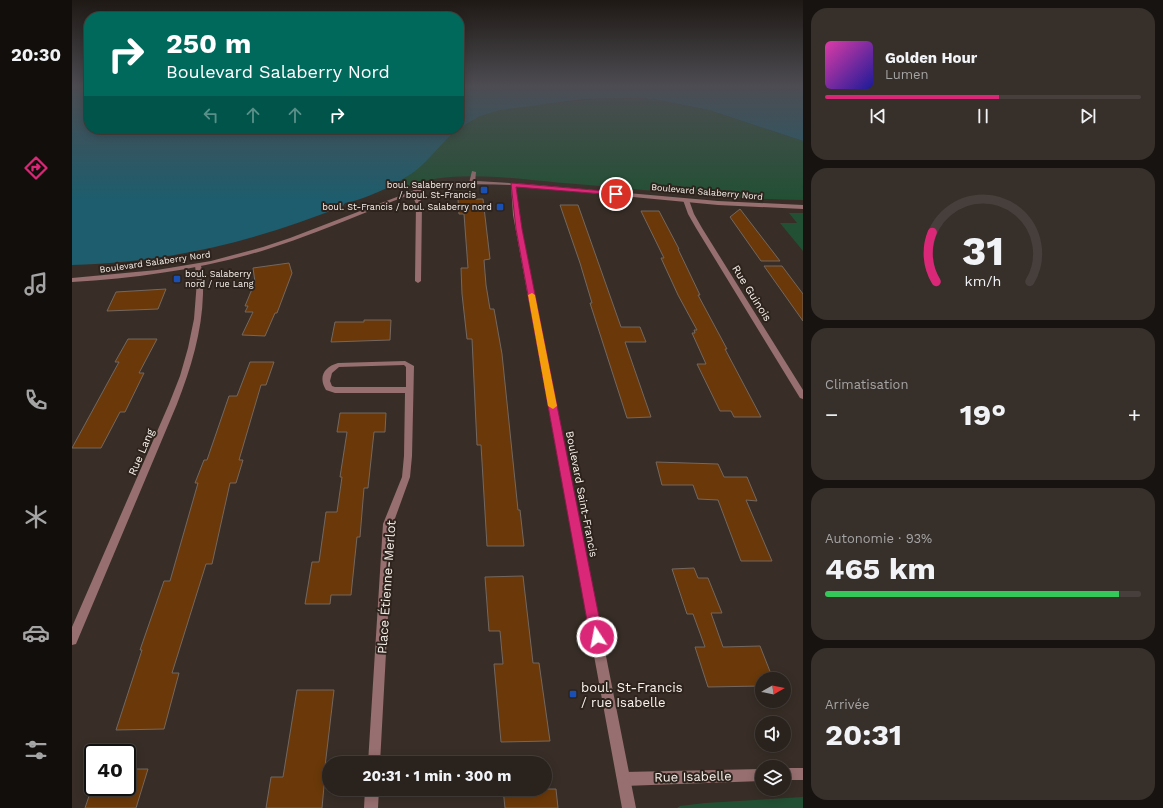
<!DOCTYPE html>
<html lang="fr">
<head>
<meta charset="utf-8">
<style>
	:root { --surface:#2a221d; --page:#362f2a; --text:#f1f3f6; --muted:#a5a4a4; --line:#463f3b; --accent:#db2777 }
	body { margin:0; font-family:"Work Sans",sans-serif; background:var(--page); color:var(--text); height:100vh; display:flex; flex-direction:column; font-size:15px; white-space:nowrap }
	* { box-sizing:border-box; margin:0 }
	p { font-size:13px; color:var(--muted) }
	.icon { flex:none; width:22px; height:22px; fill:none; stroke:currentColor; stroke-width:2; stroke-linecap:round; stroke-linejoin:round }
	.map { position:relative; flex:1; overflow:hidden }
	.side { display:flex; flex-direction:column; gap:8px; padding:8px; background:#171310; width:360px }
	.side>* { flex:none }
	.banner { position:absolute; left:12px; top:12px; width:380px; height:122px; border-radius:16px; box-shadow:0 2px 10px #0003,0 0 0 1px var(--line); background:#00695c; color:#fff; overflow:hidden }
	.needle { width:26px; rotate:81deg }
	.tools { position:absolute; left:683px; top:672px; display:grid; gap:8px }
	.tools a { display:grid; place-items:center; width:36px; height:36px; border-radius:50%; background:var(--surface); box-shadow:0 2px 10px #0003,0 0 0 1px var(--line); font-size:20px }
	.speed { position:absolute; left:12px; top:744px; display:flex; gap:8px; font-size:20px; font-weight:700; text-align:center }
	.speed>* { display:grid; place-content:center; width:52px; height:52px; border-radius:50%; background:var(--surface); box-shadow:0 2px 10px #0003,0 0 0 1px var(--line); line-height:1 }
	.speed .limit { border:2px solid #111; border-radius:6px; background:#fff; color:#111 }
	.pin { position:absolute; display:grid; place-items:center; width:34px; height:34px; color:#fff; margin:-17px; border:2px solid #fff; border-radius:50%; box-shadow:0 1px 4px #0007 }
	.me { position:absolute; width:44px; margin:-22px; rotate:349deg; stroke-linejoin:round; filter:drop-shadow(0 0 3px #0008) }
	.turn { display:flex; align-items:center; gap:14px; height:84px; padding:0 16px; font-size:18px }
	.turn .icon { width:52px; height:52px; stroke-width:2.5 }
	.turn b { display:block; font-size:28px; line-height:34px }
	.lanes { display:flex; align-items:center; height:38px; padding:0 16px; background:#0003; justify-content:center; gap:20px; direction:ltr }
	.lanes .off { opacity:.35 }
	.big { font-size:30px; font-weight:700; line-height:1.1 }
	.side .widget { flex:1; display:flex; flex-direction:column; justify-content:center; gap:6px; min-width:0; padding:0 14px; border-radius:16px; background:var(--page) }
	.side .dial { align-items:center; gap:0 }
	.dial svg { height:104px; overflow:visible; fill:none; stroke:var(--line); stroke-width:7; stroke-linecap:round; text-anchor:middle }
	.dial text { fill:var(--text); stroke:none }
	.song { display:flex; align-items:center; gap:12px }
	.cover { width:48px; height:48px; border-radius:6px; background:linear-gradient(135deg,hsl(320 70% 55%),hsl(240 70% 35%)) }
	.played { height:4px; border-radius:2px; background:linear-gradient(90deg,var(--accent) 55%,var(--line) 55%) }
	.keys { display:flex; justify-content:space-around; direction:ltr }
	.heat { display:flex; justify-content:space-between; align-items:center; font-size:22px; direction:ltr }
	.charge { height:6px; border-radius:3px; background:linear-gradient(90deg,#34c759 93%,var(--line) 0) }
	.trip { position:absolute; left:250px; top:756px; width:230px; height:40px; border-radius:20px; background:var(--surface); box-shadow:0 2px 10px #0003,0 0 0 1px var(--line); font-weight:700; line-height:40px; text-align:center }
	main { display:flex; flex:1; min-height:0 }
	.tab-bar { display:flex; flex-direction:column; width:72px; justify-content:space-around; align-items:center; background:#110e0c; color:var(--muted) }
	.tab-bar .icon { width:28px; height:28px }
	.tab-bar .selected { color:var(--accent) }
	.tab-bar b { font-size:18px; color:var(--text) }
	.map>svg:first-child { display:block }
	.green { fill:#225034 }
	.water { fill:#1d5d6d }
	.building { fill:#6b3909; stroke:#73675f }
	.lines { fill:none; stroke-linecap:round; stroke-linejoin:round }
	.service { fill:#976f70; fill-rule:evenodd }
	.minor { fill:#976f70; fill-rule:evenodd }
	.tertiary { fill:#976f70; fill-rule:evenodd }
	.route { fill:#db2777; stroke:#8e194d }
	.slow { fill:#f59e0b }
	.transit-dot { fill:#1a4fb4; stroke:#2e241d; stroke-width:1.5 }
	.labels { text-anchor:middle; stroke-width:4; stroke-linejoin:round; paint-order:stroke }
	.far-poi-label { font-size:9px; fill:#f8f2ed; stroke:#2e241d; text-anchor:end }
	.far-street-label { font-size:9px; fill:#f8f2ed; stroke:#2e241d }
	.street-label { font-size:11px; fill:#f8f2ed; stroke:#2e241d }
	.near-street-label { font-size:13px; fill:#f8f2ed; stroke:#2e241d }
	.near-poi-label { font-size:13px; fill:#f8f2ed; stroke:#2e241d; text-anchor:start }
</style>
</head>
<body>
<main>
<nav class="tab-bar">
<b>20:30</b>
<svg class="icon selected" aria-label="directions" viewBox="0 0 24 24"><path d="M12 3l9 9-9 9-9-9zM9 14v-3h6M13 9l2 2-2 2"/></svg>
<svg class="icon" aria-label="music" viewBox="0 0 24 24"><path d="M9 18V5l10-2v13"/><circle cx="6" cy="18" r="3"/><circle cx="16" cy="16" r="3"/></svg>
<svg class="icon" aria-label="phone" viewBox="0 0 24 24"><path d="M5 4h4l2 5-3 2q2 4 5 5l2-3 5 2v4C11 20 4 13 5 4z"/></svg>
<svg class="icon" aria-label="climate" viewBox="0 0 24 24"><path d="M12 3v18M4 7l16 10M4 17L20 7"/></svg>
<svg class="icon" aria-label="car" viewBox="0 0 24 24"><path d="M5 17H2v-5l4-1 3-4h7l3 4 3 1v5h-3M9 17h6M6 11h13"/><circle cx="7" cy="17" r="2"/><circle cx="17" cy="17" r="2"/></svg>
<svg class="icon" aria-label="filters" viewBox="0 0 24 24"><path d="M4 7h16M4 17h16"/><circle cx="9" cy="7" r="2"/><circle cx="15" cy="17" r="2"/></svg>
</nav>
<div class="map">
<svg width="731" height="808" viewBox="0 0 731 808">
	<rect width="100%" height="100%" fill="#382e27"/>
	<!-- green -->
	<path class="green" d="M540,98L581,99L637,110L731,141V200C651,199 571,189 491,183C446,179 376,168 335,187L325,183C351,168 367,142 391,125C417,107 452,106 482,103C501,101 521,99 540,98Z
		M717,213H731V251L708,223H725Z
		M731,797V808H605L608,806L633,803Z"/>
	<!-- water -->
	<path class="water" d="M0,86H17V129H386C372,140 362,154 349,166C333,181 295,199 273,203L271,206C185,241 94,263 0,265Z
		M387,86H731V141L637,110L581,99L557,98L512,99L428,110L408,116L387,128Z"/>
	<!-- building -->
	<path class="building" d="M386,199H411L418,259L412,260L414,285L418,309H422L430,354L446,510H448L452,546H415L409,445H405L400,339H395L390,294L389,268H396L392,214H387Z
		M488,205H506L549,327H568L574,342H553L579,417L555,418L518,303H520L508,263Z
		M668,209L708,261H689L658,217Z
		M569,211H587L607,249H606L628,295H626L655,349H653L689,417H662L659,411H648L625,364H634L620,333H623L622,330H625L606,295L589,258H592Z
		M217,263L220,273L205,313H203L193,336L170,335L181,312H173L176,306H173L183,282L181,268Z
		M692,266H710L731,294V321Z
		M94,289L86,309L35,311L44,292Z
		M292,320H319L318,340L259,342L263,322H292Z
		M56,339H85L67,373H72L53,412H48L29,448H0L47,362H43Z
		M178,362H202L194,385H189L167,460H171L164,483H158L140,564H134L100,673H107L92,729L44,730L70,650H68L92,581H98L126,483H123L132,460H135L157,396H165Z
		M268,413H314L313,432H302L296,488H292L288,537H285L279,595H259L258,604H233L240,562H247L254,512H265L270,477H268L275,432H265Z
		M584,462L646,464L652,477H675L685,501L674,500L700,561H669L646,500L626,499L621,485H590Z
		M622,568L626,578H636L650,613H639L651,647L688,646L701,679H690V686L636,687L623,647H633L621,614H615L600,569Z
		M451,576L461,663H467L478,741L429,742L422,664H431L428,631H417L413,577Z
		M225,690H262L252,775H253L250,808H194L199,777H211Z
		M55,769H76L64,808H13L20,787H55Z
		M431,789H484L486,808H433Z"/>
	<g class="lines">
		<!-- service -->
		<path class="service" d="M400,171L404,172L403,183L400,185L397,183Z
			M342,190L345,192L350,204L349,281L346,283L343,281L344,204L339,192Z"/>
		<!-- minor -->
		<path class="minor" d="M612,199L617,200L622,214L630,228L731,390V399L728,398L624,228L616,214L611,200Z
			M126,264L129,266C132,275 131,284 131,294C130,332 119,368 105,404L4,644L0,645V627L97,404L108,376L116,348L122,319L125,281L123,266Z
			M333,361L342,366L340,456L338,477L321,524L308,763H296L311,524L330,477L332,456L333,393H263L254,390C246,377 252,367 266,363ZM332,365L334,367V387H263L260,386L258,381L260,373L267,367Z
			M712,768H731V780H712Z
			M690,769V781L552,786L547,784L545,779L547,774L552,772Z
			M293,789H307L306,808H292Z"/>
		<!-- tertiary -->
		<path class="tertiary" d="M405,181L454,184L646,201L731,205V209L646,205L444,186L447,215L564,808H550L441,215L439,185C414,184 388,183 363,188C340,192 317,203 295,212C263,225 230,238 196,249C132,269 66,278 0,282V278L85,270L139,261L191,247L218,238L343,190L372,183Z"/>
	</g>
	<!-- sky -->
	<linearGradient id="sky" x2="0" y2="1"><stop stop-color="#1f1915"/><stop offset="0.43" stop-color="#4d4c52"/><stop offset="1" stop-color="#4d4c52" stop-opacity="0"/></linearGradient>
	<rect width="731" height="200" fill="url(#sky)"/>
	<!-- route -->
	<path class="route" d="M439,183L544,192L547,194L544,195L444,187L450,229L531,637L529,641L525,643L520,641L518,637L444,229Z"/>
	<!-- slow -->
	<path class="slow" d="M460,293L463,295L485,406L481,409L476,406L456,295Z"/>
	<!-- markers -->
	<g class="transit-dot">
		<rect x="408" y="186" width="8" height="8" rx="2"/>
		<rect x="424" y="203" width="8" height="8" rx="2"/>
		<rect x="101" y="275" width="8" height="8" rx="2"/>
		<rect x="497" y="690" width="8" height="8" rx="2"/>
	</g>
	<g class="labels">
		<!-- far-poi labels -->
		<g class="far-poi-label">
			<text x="404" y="188">boul. Salaberry nord<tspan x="404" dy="10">/ boul. St-Francis</tspan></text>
			<text x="420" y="210">boul. St-Francis / boul. Salaberry nord</text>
			<text x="113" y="277" text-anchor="start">boul. Salaberry<tspan x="113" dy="10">nord / rue Lang</tspan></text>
		</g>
		<!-- far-street labels -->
		<g class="far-street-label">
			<text transform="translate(635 192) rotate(5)" y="3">Boulevard Salaberry Nord</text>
			<text transform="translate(83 262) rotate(-8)" y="3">Boulevard Salaberry Nord</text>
		</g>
		<!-- street labels -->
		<g class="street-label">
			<text transform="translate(680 293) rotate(58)" y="4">Rue Guinois</text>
			<text transform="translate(69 452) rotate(-67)" y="4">Rue Lang</text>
			<text transform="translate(510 494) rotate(79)" y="4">Boulevard Saint-Francis</text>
		</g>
		<!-- near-street labels -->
		<g class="near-street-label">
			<text transform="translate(314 587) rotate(-86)" y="5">Place Étienne-Merlot</text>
			<text transform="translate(621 776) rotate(-1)" y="5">Rue Isabelle</text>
		</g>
		<!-- near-poi labels -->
		<g class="near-poi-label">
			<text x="509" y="692">boul. St-Francis<tspan x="509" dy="15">/ rue Isabelle</tspan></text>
		</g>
	</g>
</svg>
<div class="tools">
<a><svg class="needle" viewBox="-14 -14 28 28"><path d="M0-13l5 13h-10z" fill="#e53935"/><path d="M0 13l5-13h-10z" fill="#a5a4a4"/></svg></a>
<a><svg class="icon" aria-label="sound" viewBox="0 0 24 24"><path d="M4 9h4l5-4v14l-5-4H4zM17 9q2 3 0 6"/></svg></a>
<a><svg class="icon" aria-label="layers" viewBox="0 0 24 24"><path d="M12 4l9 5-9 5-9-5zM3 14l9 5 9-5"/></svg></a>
</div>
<div class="speed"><div class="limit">40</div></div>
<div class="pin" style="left:544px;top:194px;background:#d93025"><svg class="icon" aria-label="arrive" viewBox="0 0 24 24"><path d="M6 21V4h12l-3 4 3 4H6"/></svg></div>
<svg class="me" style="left:525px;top:637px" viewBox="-20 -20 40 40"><circle r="17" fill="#db2777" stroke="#fff" stroke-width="3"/><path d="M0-11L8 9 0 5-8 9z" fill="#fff"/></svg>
<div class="trip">20:31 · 1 min · 300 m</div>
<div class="banner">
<div class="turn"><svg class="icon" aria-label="right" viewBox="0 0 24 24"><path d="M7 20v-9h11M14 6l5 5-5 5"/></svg><div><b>250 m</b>Boulevard Salaberry Nord</div></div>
<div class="lanes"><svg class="icon off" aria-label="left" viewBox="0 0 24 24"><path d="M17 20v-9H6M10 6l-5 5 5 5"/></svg><svg class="icon off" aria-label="ahead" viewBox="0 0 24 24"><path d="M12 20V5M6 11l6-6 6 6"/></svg><svg class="icon off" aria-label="ahead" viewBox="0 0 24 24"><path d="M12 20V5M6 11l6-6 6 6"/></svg><svg class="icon" aria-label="right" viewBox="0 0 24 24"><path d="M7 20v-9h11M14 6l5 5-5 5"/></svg></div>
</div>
</div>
<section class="side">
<div class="widget">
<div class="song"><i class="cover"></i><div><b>Golden Hour</b><p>Lumen</p></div></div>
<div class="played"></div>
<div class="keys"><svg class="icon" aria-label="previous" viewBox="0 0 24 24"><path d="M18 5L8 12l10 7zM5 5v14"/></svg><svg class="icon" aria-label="pause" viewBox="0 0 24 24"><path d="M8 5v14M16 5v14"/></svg><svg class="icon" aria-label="next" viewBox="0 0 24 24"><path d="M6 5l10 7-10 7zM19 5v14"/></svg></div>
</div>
<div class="widget dial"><svg viewBox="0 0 100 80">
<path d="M14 69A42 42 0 1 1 86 69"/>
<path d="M14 69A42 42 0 0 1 11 31" stroke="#db2777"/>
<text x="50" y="56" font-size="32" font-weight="700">31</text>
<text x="50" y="72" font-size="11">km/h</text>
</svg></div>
<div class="widget"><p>Climatisation</p>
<div class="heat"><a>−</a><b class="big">19°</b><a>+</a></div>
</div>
<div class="widget"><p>Autonomie · 93%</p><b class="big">465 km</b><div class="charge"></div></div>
<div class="widget"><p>Arrivée</p><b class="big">20:31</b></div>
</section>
</main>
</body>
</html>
